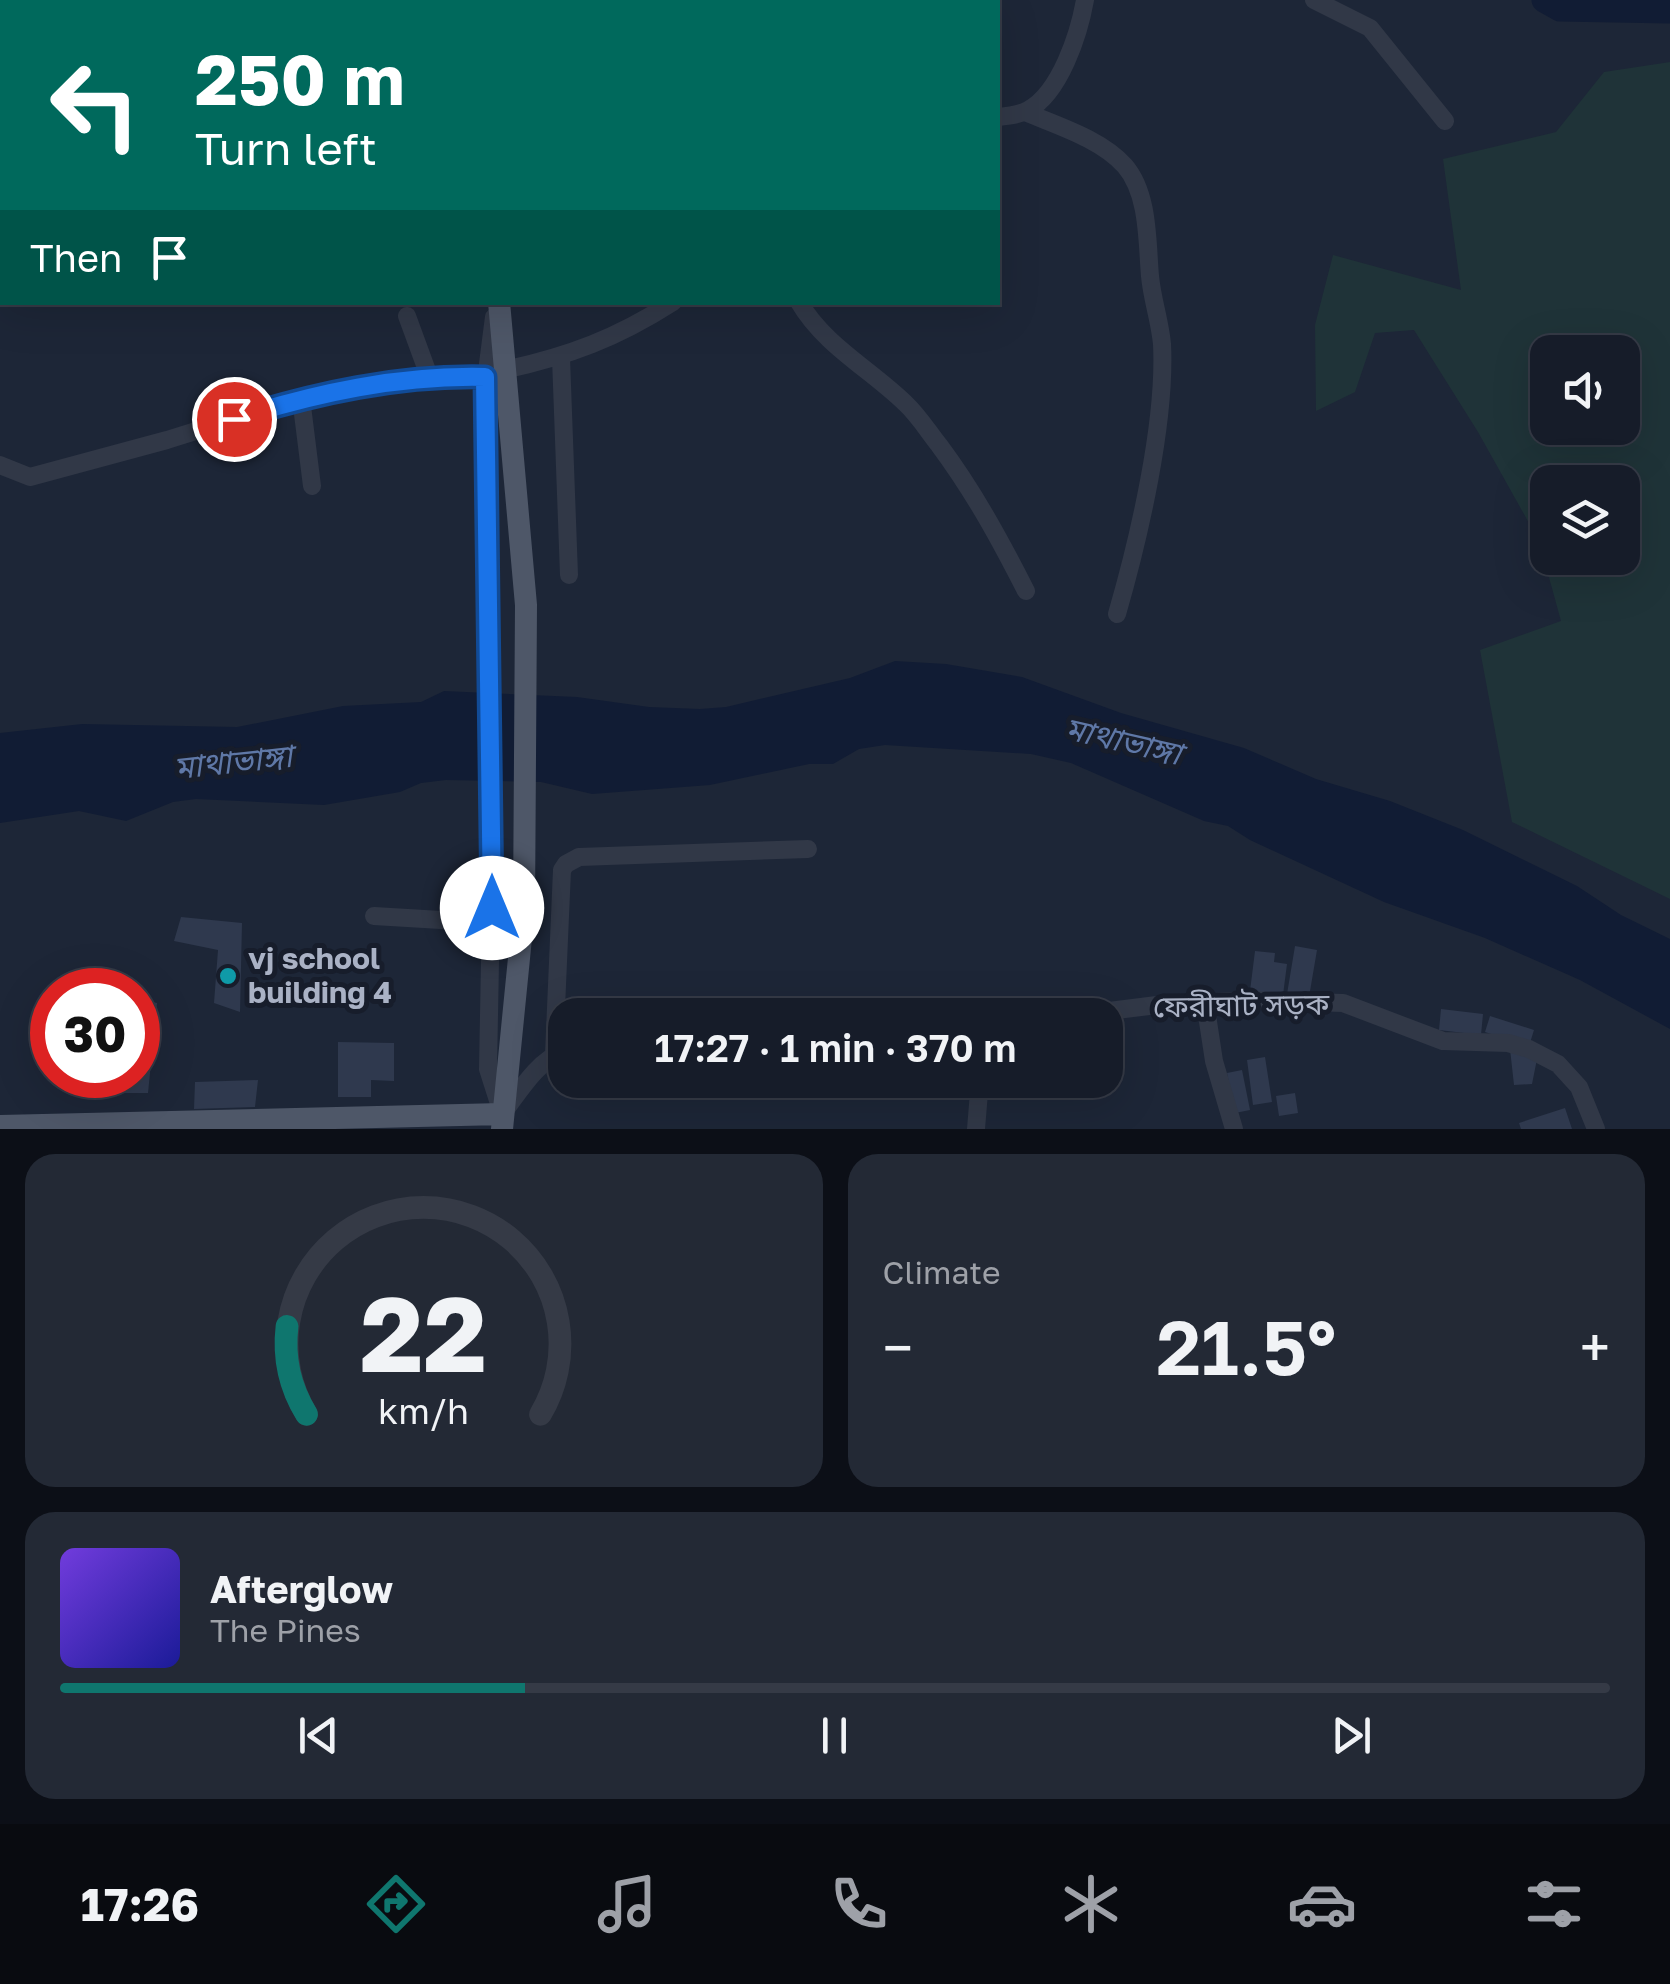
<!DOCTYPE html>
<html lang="en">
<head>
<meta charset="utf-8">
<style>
	:root { --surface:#161c29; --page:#232935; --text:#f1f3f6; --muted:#9ea1a8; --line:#353a46; --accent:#0f766e }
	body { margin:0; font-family:"Golos Text","Noto Sans Bengali",sans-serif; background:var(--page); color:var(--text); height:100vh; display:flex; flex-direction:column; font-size:38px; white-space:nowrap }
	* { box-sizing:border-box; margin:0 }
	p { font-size:32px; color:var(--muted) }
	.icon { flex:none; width:55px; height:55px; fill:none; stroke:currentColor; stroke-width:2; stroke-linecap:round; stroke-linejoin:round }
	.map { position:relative; height:1129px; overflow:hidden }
	.panel { display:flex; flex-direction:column; gap:25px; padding:25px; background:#0c0f17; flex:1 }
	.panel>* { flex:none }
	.top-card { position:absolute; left:0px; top:0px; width:1000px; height:305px; box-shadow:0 10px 40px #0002,0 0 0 2px var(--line); background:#00695c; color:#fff; overflow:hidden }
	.buttons { position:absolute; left:1530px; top:335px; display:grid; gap:20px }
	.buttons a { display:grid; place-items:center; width:110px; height:110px; border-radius:20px; background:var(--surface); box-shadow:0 10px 40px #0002,0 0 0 2px var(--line); font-size:50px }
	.speed { position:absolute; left:30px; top:968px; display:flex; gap:20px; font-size:50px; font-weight:700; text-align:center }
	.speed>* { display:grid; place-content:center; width:130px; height:130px; border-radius:50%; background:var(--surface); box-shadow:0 10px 40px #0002,0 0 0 2px var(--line); line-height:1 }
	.speed .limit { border:15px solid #d22; background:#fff; color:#111 }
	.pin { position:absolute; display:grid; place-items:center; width:85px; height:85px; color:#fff; margin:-42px; border:5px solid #fff; border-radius:50%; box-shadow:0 2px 10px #0007 }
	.me { position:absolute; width:110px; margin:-55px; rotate:0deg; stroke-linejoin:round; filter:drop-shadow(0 0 8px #0008) }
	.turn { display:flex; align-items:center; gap:35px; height:210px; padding:0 30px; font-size:45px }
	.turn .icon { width:130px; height:130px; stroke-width:2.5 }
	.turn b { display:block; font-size:70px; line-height:85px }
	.then { display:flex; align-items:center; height:95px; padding:0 30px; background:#0003; gap:20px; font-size:38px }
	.big { font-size:75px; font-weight:600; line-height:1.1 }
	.panel .widget { flex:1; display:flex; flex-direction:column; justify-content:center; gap:15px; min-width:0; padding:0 35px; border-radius:30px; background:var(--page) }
	.panel .dial { align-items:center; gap:0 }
	.dial svg { height:260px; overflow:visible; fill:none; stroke:var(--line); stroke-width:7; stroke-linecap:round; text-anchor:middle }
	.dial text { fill:var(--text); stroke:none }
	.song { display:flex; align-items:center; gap:30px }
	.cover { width:120px; height:120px; border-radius:15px; background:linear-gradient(135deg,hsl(260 70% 55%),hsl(240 70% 35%)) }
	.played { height:10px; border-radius:5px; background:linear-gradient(90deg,var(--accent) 30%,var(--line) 30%) }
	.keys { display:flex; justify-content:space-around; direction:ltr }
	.heat { display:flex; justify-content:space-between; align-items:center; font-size:55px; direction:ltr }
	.panel .tiles { flex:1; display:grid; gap:25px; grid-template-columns:1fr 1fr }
	.widget:last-child { grid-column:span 2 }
	.trip { position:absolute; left:548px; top:998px; width:575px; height:100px; border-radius:30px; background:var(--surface); box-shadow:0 10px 40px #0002,0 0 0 2px var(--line); font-weight:600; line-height:100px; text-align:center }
	.dock { display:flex; height:160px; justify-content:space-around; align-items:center; background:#090b10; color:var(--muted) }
	.dock .icon { width:70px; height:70px }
	.dock .current { color:var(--accent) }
	.dock b { font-size:45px; color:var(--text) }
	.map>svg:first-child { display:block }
	.green { fill:#1f3338; fill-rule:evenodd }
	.water { fill:#111c34 }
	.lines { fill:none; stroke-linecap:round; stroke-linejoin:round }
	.river { stroke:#111c34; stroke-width:25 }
	.building { fill:#2f394e }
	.minor { stroke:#313847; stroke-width:18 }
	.major { stroke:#4e5768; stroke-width:22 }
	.route-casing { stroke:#114b97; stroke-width:25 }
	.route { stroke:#1a73e8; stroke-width:18 }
	.culture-dot { fill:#0f9aa8; stroke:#171d2b; stroke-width:4 }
	.labels { text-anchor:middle; stroke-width:10; stroke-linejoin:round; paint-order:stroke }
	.poi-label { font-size:30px; font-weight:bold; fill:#aab2c5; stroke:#171d2b; text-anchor:start }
	.street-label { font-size:30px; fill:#aab2c5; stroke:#171d2b }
	.water-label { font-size:32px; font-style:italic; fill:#5f78a7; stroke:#171d2b }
</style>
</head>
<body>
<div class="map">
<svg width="1670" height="1129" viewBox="0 0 1670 1129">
	<rect width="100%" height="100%" fill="#1d2637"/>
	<!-- green -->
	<path class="green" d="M1670,62V899L1512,822L1480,650L1561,621L1539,541L1478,432L1414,330L1375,333L1355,392L1316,411L1315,325L1333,255L1461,290L1443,159L1556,132L1604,72ZM1548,352H1622V428H1548ZM1548,482H1622V558H1548Z"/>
	<!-- water -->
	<path class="water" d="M895,661L946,664L1022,677L1121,713L1244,748L1316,779L1390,801L1463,830L1577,886L1621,915L1670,939V1029L1580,980L1485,938L1384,902L1250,840L1228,826L1204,821L1071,763L1031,754L885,745L859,749L833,764H809L710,785L592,794L541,782L446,780L421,783L400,792L324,805L196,799L173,802L126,821L79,811L0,823V733L82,724L237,727L343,706L421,702L444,691L577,697L649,707L700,709L726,707L850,678Z"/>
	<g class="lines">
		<!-- river -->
		<path class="river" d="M1544,0L1560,9L1670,11"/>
	</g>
	<!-- building -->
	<path class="building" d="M181,917L242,923L240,1012L214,1003L218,950L174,941Z
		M1295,946L1317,950L1309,997L1287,994Z
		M1255,951L1275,953L1274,962L1287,964L1283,995L1250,991Z
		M138,999L157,1003L148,1093H123L124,1075H138Z
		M1441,1009L1483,1014L1481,1035L1439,1030Z
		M1490,1016L1534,1030L1529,1046L1485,1032Z
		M338,1042L394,1043V1081L371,1080V1097H338Z
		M1510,1049L1538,1054L1532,1084L1514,1085Z
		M1265,1057L1272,1102L1253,1105L1247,1060Z
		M1242,1070L1250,1110L1235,1113L1227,1073Z
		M258,1080L255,1107L194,1109L195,1082Z
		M1295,1093L1298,1113L1279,1116L1276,1096Z
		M1565,1108L1572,1129H1521L1519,1123Z"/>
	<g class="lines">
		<!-- minor -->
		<path class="minor" d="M1314,0L1370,28L1445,121
			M670,2L674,0
			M1025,112C1058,126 1101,139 1125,166C1149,194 1147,242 1150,276C1152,299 1160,321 1162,344C1166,422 1139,538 1117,614
			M998,117C1008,116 1019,115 1028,110C1060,93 1079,34 1085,0
			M799,302C824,345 870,369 905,403C918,415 928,431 939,445C974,492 1000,540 1026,591
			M407,316L429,376
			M494,317L484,395L490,601L491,908L488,1069L502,1113
			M561,358L569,575
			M504,370C569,356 617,338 673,302
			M301,398L312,486
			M0,465L30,477L167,440L301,398L429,376L485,377
			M374,916L491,923
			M1205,1002L1214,1061L1234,1129
			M1077,1015L1157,1005L1250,1000L1343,1003L1443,1041L1508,1043L1529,1049L1558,1064L1579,1087L1596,1129
			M554,1054L562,870L566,864L579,857L808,849
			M503,1113C519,1092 538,1060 564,1051
			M976,1129L980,1080"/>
		<!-- major -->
		<path class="major" d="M492,0V2
			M499,302L526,605L524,908L502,1129
			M0,1126L502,1114"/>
	</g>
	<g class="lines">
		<defs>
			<path id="route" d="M234,419C316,393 399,375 485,377L492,908"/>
		</defs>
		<!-- route casing -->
		<use href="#route" class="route-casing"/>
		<!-- route -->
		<use href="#route" class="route"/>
	</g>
	<!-- markers -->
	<circle class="culture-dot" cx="228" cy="976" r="10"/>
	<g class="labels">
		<!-- poi labels -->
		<g class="poi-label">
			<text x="248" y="969">vj school<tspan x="248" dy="34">building 4</tspan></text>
		</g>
		<!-- street labels -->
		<g class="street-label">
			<text transform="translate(1241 1006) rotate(-1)" y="10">ফেরীঘাট সড়ক</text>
		</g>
		<!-- water labels -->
		<g class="water-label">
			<text transform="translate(1123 741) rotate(13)" y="11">মাথাভাঙ্গা</text>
			<text transform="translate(233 762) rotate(-6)" y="11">মাথাভাঙ্গা</text>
		</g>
	</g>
</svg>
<div class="buttons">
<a><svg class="icon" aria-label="sound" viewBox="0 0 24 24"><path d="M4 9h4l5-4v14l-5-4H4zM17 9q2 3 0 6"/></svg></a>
<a><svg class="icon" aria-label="layers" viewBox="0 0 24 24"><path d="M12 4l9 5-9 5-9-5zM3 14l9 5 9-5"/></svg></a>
</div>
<div class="speed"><div class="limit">30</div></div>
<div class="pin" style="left:234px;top:419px;background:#d93025"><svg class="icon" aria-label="arrive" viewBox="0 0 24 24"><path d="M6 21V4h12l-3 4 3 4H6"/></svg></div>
<svg class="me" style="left:492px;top:908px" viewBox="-20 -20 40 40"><circle r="19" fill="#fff"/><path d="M0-13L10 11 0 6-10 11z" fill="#1a73e8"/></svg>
<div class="trip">17:27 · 1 min · 370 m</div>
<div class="top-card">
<div class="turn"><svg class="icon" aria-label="left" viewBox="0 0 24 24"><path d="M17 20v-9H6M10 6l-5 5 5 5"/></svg><div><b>250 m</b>Turn left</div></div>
<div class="then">Then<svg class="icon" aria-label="arrive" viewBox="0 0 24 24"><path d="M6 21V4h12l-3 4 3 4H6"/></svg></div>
</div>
</div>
<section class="panel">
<div class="tiles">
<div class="widget dial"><svg viewBox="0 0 100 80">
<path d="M14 69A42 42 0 1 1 86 69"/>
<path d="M14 69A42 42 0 0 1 8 42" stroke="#0f766e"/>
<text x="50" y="56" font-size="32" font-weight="700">22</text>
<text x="50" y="72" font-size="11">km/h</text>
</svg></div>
<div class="widget"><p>Climate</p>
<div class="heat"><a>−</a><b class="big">21.5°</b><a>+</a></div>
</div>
<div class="widget">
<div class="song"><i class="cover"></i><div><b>Afterglow</b><p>The Pines</p></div></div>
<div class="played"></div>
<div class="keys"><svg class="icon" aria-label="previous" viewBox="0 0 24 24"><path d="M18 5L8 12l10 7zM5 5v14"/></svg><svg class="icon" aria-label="pause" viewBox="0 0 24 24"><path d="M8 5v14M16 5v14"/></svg><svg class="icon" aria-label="next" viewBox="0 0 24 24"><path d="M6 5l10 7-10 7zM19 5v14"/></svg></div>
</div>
</div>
</section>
<nav class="dock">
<b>17:26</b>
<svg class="icon current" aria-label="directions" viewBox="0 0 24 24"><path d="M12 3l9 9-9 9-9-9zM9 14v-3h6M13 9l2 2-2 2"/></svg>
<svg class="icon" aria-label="music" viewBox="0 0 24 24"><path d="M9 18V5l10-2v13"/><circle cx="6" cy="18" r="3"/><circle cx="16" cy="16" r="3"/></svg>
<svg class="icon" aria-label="phone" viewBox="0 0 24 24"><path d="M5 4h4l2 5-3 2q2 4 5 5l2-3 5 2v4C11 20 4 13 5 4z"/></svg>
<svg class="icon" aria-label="climate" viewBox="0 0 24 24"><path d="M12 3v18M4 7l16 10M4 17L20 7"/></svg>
<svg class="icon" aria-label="car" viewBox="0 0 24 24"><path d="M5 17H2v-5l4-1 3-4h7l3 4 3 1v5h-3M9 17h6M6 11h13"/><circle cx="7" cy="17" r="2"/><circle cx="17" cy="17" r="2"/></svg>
<svg class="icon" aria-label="filters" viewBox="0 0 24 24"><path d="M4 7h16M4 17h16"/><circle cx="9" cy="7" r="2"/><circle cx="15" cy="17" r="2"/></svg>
</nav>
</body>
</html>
